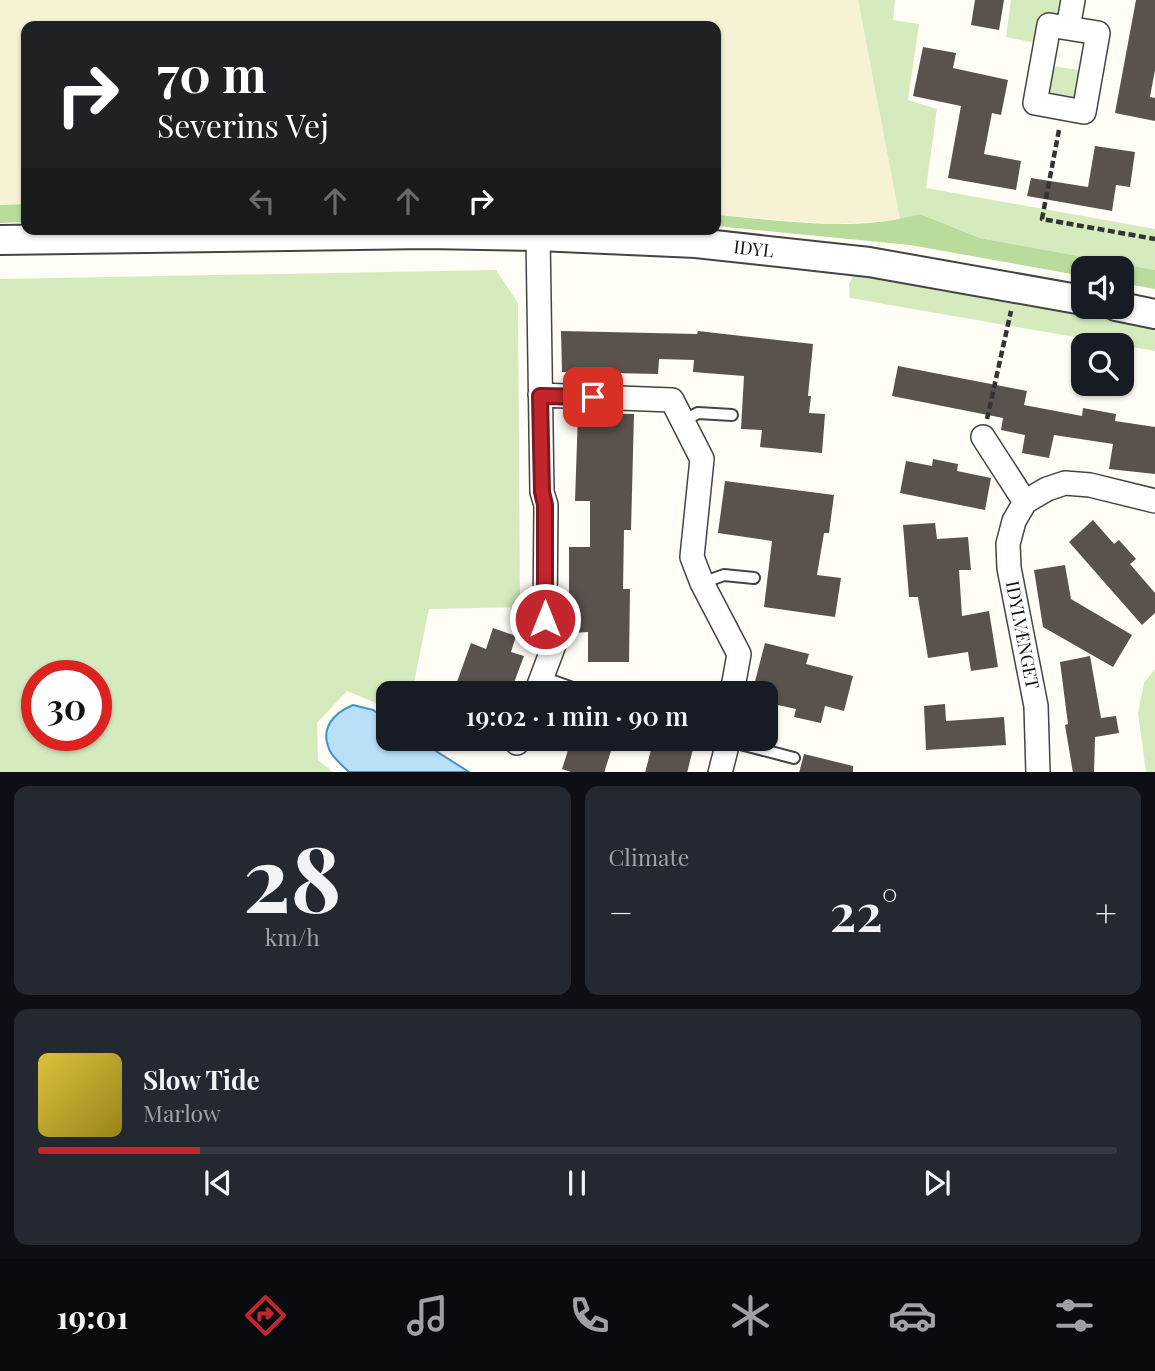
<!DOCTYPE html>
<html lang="en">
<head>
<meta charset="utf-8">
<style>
	:root { --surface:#171b24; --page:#242831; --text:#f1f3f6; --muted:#9ea1a6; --line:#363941; --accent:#c4262e }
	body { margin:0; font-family:"Playfair Display",serif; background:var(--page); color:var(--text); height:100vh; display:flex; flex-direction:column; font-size:26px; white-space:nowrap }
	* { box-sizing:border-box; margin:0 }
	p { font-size:23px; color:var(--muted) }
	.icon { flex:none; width:38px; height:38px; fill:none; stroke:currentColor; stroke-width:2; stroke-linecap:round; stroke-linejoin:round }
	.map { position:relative; height:772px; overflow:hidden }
	.sheet { display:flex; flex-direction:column; gap:14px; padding:14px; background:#0d0f14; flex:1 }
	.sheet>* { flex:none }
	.top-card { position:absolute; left:21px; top:21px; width:700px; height:214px; border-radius:14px; box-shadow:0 2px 5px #0004; background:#202124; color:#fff; overflow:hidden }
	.fabs { position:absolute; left:1071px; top:256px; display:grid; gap:14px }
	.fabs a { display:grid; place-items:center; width:63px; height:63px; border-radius:14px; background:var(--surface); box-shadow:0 2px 5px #0004; font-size:35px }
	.speed { position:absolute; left:21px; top:660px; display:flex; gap:14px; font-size:35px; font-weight:700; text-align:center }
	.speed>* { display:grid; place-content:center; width:91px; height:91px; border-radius:50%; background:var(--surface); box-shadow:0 2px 5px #0004; line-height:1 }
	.speed .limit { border:10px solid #d22; background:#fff; color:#111 }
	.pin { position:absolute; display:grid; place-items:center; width:60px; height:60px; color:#fff; margin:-30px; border-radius:14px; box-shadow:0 4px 10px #0006 }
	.me { position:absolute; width:77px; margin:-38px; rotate:0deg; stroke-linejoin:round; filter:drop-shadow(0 0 5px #0008) }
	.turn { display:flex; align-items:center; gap:24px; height:147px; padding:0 21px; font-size:32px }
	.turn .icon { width:91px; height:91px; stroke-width:2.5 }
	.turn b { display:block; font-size:49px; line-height:60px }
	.lanes { display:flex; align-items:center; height:66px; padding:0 21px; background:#0003; justify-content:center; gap:35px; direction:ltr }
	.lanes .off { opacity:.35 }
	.big { font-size:52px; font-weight:600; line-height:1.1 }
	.sheet .widget { flex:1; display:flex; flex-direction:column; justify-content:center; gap:10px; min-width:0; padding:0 24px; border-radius:14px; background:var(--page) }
	.sheet .dial { align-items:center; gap:0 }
	.dial b { font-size:91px; line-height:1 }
	.song { display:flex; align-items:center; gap:21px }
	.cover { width:84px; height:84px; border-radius:10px; background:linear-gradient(135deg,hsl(50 70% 55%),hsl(50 70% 35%)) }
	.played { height:7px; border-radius:4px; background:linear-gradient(90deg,var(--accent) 15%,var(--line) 15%) }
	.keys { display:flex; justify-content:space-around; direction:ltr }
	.heat { display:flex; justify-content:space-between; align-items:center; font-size:38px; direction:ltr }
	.sheet .tiles { flex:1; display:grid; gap:14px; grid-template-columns:1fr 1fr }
	.widget:last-child { grid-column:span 2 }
	.trip { position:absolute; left:376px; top:681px; width:402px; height:70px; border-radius:14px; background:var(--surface); box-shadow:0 2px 5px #0004; font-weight:600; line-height:70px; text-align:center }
	.tabs { display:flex; height:112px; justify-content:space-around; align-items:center; background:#090b0e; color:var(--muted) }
	.tabs .icon { width:49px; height:49px }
	.tabs .active { color:var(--accent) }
	.tabs b { font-size:32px; color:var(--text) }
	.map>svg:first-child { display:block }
	.farmland { fill:#f6f3d4 }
	.green { fill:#d5ebbd; fill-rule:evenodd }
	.forest { fill:#b9dc9c }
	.water { fill:#b9e0f7; stroke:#3f96cf; stroke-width:2 }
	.building { fill:#5a524d }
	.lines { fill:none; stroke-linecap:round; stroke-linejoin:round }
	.service-casing { stroke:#444; stroke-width:14 }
	.minor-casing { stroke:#444; stroke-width:26 }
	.tertiary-casing { stroke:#444; stroke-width:32 }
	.path { stroke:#333; stroke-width:4.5; stroke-dasharray:7 3.5; stroke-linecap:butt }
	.service { stroke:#fff; stroke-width:10 }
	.minor { stroke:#fff; stroke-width:23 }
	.tertiary { stroke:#fff; stroke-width:28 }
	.route-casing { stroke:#7f191e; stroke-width:18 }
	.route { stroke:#c4262e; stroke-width:12 }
	.labels { text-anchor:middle; stroke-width:7; stroke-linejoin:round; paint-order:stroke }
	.street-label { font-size:18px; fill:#111; stroke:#fff }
</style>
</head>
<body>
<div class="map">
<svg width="1155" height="773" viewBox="0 0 1155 773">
	<rect width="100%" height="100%" fill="#fffdf5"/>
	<!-- farmland -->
	<path class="farmland" d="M0,0H858L900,220L836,224L716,215V26H26V204L0,205Z"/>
	<!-- green -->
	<path class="green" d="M858,0H895L893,20L919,24L908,100L937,109L926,188L1155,229V270L980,238L920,214L900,220Z
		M1011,0H1065L1058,20L1041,17L1036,43L1006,37Z
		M1052,66L1080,70L1077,99L1047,94Z
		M496,270L518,303L520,607L429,609L412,693H388V708L347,691L317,723L318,760L333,772H0V279ZM37,676H96V735H37Z
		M854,274L1005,295L1155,329V351L850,298L849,284Z
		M1155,669V772H1146L1138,713L1144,683Z"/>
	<!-- forest -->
	<path class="forest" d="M26,204V222L0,223V205Z
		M920,214L980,238L1155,270V289L1122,283V268H1083V276L910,245L716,226V215C782,220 855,233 920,214Z"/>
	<!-- water -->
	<path class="water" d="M353,705L373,710L388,720V738L417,739L469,772H349C343,766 334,759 330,751C319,728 334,713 353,705Z"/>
	<!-- building -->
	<path class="building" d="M975,0H1004L999,30L971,25Z
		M1136,0H1155V70L1150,97L1155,98V121L1115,113Z
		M923,47L956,53L953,68L1008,80L1001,115L992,113L984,154L1021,161L1016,190L948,178L961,106L913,96Z
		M1095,146L1135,152L1130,187L1116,185L1112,211L1027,196L1031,178L1088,187Z
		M561,331L697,334L698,331L813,344L808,396H811L809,413L825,414L822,453L760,447L762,430L741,429L744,376L693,372L694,360L659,359L658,374L562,372Z
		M898,366L1027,391L1024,405L1082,416L1083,408L1116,414L1115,421L1155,427V474L1109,469L1113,444L1054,435L1049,458L1022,453L1025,435L1001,430L1003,418L892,396Z
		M578,413L634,414L631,530H624L623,589H630L629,662H588V632L573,633L572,613H569V547H590V501H575Z
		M933,459L958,464L957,471L991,478L985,510L900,493L906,461L932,466Z
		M725,481L834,495L829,533H824L817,575L841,578L835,617L764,607L772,541L718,533Z
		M1093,520L1114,544L1119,540L1136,559L1130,564L1155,593V613L1142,625L1069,542Z
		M935,523L937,539L968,537L971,570H959L962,616L989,611L998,667L971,671L968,652L928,658L918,597H909L903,525Z
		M1065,565L1071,599L1132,635L1113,667L1043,627L1034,570Z
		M493,628L516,636L511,652L524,656L512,688L500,683L496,693H453L471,643L486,649Z
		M765,643L809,654L806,664L853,676L844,711L825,706L821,723L794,717L796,709L773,704L776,693H752Z
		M1090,656L1101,718L1116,716L1119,733L1095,737L1094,773H1073L1065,725L1068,724L1060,662Z
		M945,704L946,721L1004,717L1006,745L926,750L924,706Z
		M572,738H615L604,773H574L562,769Z
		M654,738H691L690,744L694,745L687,773H645Z
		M804,754L853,766V773H799Z"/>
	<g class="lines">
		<defs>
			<path id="service" d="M683,421L698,413L732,415
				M702,583L724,575L754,578
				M542,677L587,693
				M729,741L794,758"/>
			<path id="minor" d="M1049,25L1098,33L1084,112L1035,103Z
				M1068,28L1073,0
				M540,395L672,400L702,459L692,557L702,583L739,654L732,693
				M983,437L1025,502
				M536,693L554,645L545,619L546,505L542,492L538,236
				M517,743L518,738
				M720,773L729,738
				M1038,773L1036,706L1009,568L1008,544L1014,521L1025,502L1047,489L1065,483L1090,485L1155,501"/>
			<g id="tertiary">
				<path id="s1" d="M0,240L427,234L538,236L696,243L869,262L1083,300"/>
				<path d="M1116,306L1155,314"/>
			</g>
		</defs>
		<!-- service casing -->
		<use href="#service" class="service-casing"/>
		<!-- minor casing -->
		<use href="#minor" class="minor-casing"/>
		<!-- tertiary casing -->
		<use href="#tertiary" class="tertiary-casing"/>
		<!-- path -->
		<path class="path" d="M1059,130L1042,219L1155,239
			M987,419L1011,311"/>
		<!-- service -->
		<use href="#service" class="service"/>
		<!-- minor -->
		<use href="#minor" class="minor"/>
		<!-- tertiary -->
		<use href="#tertiary" class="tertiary"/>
	</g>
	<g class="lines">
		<defs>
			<path id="route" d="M545,619V505L542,492L540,396L593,397"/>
		</defs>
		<!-- route casing -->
		<use href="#route" class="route-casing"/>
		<!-- route -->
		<use href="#route" class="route"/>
	</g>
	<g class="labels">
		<!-- street labels -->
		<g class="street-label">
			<text dy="6" stroke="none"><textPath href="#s1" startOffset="754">IDYL</textPath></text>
			<text transform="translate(1022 635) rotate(79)" y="6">IDYLVÆNGET</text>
		</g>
	</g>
</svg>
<div class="fabs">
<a><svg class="icon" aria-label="sound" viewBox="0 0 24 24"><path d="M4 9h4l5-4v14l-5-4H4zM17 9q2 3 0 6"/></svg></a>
<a><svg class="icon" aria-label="search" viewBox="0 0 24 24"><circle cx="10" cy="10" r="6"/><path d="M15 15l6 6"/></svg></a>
</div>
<div class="speed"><div class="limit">30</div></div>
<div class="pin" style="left:593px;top:397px;background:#d93025"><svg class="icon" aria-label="arrive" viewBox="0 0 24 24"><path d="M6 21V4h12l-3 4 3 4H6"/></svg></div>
<svg class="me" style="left:545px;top:619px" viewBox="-20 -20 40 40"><circle r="17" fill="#c4262e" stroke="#fff" stroke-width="3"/><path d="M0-11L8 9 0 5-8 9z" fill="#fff"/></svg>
<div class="trip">19:02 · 1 min · 90 m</div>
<div class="top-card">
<div class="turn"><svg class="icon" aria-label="right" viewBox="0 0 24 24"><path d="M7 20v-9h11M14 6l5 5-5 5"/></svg><div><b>70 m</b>Severins Vej</div></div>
<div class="lanes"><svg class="icon off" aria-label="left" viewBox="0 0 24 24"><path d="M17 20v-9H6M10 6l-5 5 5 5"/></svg><svg class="icon off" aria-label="ahead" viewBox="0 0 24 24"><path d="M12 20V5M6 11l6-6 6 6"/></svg><svg class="icon off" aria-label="ahead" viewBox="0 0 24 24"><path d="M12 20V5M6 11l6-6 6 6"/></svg><svg class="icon" aria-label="right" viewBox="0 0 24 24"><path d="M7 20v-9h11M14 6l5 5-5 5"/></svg></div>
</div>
</div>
<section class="sheet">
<div class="tiles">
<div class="widget dial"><b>28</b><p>km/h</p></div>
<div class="widget"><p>Climate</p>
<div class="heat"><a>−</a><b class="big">22°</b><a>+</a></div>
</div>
<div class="widget">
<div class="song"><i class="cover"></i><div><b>Slow Tide</b><p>Marlow</p></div></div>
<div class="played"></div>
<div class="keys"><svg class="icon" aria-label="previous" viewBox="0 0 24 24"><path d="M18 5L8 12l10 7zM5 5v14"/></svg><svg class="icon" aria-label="pause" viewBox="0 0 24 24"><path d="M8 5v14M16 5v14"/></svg><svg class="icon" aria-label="next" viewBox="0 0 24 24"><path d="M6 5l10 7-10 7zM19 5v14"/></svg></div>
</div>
</div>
</section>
<nav class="tabs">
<b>19:01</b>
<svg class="icon active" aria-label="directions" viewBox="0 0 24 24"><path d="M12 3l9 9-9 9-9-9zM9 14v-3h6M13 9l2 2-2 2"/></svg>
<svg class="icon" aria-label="music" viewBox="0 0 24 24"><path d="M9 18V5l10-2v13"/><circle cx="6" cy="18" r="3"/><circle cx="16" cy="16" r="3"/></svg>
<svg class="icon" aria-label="phone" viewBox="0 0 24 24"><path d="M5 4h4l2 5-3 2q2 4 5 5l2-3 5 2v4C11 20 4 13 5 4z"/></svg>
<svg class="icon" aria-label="climate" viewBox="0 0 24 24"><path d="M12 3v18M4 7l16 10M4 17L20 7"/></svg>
<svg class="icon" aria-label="car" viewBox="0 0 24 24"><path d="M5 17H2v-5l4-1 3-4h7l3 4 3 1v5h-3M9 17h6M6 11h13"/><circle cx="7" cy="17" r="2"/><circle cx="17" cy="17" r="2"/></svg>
<svg class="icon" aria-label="filters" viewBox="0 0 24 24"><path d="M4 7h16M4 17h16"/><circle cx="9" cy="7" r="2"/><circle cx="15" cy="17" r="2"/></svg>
</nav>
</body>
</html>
